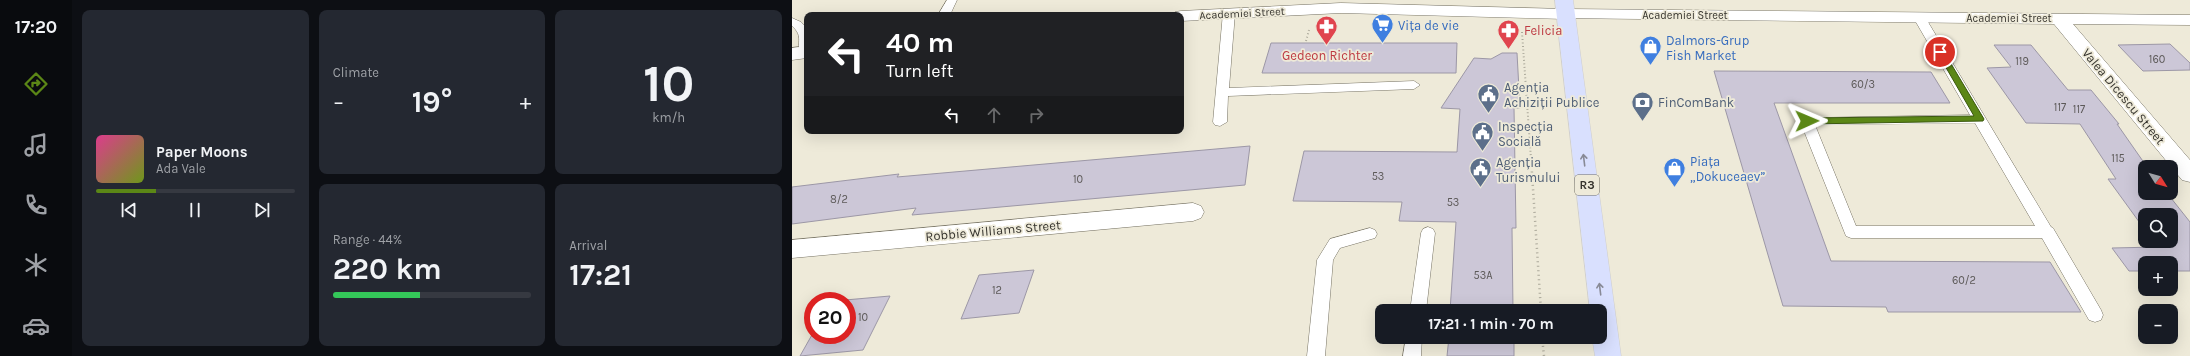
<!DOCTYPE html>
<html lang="en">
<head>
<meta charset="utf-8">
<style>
	:root { --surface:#171b24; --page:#242831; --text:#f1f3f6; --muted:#9ea1a6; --line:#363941; --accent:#5b8716 }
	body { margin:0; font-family:Karla,sans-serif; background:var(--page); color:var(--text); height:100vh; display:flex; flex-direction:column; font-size:15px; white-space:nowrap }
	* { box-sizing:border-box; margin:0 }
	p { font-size:13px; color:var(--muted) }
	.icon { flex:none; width:22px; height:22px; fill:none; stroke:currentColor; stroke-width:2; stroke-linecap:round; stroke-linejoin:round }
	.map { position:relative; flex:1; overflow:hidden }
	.sheet { display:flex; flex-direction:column; gap:10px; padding:10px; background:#0d0f14; width:720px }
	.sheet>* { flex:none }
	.hud { position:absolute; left:12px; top:12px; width:380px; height:122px; border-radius:8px; box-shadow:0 4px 16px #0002; background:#202124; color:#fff; overflow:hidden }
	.needle { width:26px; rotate:127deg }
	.buttons { position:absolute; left:1346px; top:160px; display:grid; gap:8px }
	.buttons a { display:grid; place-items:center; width:40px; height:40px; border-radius:8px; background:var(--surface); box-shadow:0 4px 16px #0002; font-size:20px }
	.speed { position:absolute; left:12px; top:292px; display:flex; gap:8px; font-size:20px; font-weight:700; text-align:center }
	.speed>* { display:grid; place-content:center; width:52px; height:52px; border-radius:50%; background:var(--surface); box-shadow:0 4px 16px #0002; line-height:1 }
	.speed .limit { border:6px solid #d22; background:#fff; color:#111 }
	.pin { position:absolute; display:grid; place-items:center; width:34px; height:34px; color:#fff; margin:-17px; border:2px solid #fff; border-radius:50%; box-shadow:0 1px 4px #0007 }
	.me { position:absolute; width:44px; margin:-22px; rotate:89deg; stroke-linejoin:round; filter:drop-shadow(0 0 3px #0008) }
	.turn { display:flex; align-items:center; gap:14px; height:84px; padding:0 16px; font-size:18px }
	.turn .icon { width:52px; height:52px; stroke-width:2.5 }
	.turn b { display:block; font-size:28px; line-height:34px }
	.lanes { display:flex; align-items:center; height:38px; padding:0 16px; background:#0003; justify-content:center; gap:20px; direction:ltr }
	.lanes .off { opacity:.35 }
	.big { font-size:30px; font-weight:700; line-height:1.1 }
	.sheet .tile { flex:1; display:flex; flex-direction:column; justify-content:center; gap:6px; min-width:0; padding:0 14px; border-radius:8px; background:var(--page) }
	.sheet .dial { align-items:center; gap:0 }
	.dial b { font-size:52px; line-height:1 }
	.song { display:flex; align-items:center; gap:12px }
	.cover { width:48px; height:48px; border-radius:6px; background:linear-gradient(135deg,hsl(330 70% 55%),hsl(80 70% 35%)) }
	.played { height:4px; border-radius:2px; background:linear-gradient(90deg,var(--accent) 30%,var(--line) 30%) }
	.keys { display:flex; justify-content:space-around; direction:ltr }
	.heat { display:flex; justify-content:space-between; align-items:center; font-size:22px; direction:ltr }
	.charge { height:6px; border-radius:3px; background:linear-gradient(90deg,#34c759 44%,var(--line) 0) }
	.sheet .tiles { flex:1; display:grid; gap:10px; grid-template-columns:repeat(3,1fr) }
	.tile:first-child { grid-row:span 2 }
	.trip { position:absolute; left:583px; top:304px; width:232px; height:40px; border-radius:8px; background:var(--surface); box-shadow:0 4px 16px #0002; font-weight:700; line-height:40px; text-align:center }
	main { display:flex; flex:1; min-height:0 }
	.tab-bar { display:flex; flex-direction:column; width:72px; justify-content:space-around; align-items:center; background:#090b0e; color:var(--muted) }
	.tab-bar .icon { width:28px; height:28px }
	.tab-bar .active { color:var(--accent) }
	.tab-bar b { font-size:18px; color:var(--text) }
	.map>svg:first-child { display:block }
	.building { fill:#ccc7d7; stroke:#9c97a6 }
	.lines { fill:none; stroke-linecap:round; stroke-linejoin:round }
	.service-casing { stroke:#777364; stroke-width:1 }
	.minor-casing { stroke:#777364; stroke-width:1 }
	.tertiary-casing { stroke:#777364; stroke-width:1 }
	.primary-casing { stroke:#cfcecd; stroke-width:1 }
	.path-far1 { stroke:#aca99b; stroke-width:2; stroke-dasharray:1 2.5; stroke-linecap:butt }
	.path { stroke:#aca99b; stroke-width:2.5; stroke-dasharray:1 3.5; stroke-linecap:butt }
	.service { fill:#fff; fill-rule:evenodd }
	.minor { fill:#fff; fill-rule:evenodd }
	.tertiary { fill:#fff; fill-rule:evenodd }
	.primary { fill:#d9e0fe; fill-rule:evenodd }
	.oneway { stroke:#888a96 }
	.route { fill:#5b8716; stroke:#3b580e }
	.labels { text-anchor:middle; stroke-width:3.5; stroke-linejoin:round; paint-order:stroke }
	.far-street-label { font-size:11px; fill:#36342e; stroke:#eeead9 }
	.number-label { font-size:11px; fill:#5c5958 }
	.shield { fill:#eeead9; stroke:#6d6b61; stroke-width:1 }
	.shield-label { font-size:12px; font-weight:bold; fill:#36342e }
	.shop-label { font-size:13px; fill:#366cbe; stroke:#eeead9; text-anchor:start }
	.health-label { font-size:13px; fill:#be3a42; stroke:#eeead9; text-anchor:start }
	.service-label { font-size:13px; fill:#4e5e75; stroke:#eeead9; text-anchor:start }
	.street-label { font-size:13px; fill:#36342e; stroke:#eeead9 }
</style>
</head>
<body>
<main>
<nav class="tab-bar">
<b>17:20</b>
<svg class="icon active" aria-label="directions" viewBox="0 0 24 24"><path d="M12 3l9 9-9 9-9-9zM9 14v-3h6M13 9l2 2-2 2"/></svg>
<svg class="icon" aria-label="music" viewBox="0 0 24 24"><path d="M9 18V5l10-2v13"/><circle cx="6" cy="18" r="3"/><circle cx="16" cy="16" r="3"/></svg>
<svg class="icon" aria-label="phone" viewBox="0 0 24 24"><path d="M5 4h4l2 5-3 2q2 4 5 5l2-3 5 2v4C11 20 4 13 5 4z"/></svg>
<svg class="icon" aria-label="climate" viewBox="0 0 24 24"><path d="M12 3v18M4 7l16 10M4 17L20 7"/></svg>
<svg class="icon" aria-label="car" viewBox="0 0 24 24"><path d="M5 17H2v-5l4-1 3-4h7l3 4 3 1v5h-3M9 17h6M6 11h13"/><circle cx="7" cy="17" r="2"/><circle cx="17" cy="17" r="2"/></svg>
</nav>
<section class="sheet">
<div class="tiles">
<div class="tile">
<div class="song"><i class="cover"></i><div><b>Paper Moons</b><p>Ada Vale</p></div></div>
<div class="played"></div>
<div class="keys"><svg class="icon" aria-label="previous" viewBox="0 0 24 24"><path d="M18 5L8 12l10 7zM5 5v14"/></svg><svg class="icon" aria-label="pause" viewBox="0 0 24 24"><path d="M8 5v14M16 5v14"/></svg><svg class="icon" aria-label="next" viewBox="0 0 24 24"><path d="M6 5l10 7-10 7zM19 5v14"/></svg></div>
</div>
<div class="tile"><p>Climate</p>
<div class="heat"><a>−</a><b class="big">19°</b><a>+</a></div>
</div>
<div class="tile dial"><b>10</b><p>km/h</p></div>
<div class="tile"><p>Range · 44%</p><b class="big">220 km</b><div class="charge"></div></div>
<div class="tile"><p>Arrival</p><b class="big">17:21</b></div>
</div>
</section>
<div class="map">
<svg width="1398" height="356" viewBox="0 0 1398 356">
	<rect width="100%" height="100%" fill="#eeead9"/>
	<!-- building -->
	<path class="building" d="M479,43H665L664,73H470Z
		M1378,44L1398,63V70L1351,71L1326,45Z
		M1202,45H1239L1276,90H1299L1327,124H1325L1355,167H1353V193H1375L1398,222V271H1379V263H1353V271H1337L1320,248L1365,247L1361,241H1379V215H1353V230L1316,179H1324L1288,124L1234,123L1195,68L1219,67Z
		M710,53H725L728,108H722L724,228H720L721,311H658L664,222L607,221L610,202L501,201L512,151L665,152L668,109L649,108L682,58L699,59Z
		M922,71L1139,72L1158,103H982L1039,261L1258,262L1289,312H1096L1094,307L991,306Z
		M458,146L453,185L120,215L124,208L0,224V187L107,174L105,177Z
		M242,270L227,313L169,319L187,275Z
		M98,296L71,350L8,356L21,333V335H55V301H42Z
		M657,337H722V356H655Z"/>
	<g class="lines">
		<defs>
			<path id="service" d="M155,0H165L158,15H146Z
				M437,10L443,13L437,88L622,81L628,85L622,89L436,96L435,122L428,126L423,125L421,122L431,13Z
				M1127,14L1133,17L1259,227L1261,228L1309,310L1311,315L1309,320L1303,322L1297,320L1250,238H1059L1054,236L1008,121L1010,118L1178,115L1121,17ZM1183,123L1243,226H1064L1023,125Z
				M0,18L9,22L15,28V55H9C3,44 13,37 0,26Z
				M636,227L641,229L643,233L634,311H618L629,233L631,229Z
				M578,228L583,230L585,234L583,238L548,248L541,260L533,356H515L525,260L538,239Z
				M614,337H630L629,356H611Z"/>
			<path id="minor" d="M774,9L1398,15V25L1281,24L1398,160V182L1390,180L1262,24L768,18L765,14L768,10Z
				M401,203L409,206L412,212L409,218L401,221L0,258V240Z"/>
			<path id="tertiary" d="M549,3L774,9L780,10L783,14L780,18L774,19L549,13L389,21V15H381L383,12L389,11Z
				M15,46V58L0,60V48Z"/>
			<path id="primary" d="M763,0H781L829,356H803L800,337H808V311H798Z"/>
		</defs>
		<!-- service casing -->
		<use href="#service" class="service-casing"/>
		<!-- minor casing -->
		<use href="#minor" class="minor-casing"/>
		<!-- tertiary casing -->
		<use href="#tertiary" class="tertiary-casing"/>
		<!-- primary casing -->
		<use href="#primary" class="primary-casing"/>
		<!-- path-far1 -->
		<path class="path-far1" d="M730,32L739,159
			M514,41L517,30"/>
		<!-- path -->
		<path class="path" d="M739,158L749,311
			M750,337L752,356"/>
		<!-- service -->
		<use href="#service" class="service"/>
		<!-- minor -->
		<use href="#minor" class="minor"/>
		<!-- tertiary -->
		<use href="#tertiary" class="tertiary"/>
		<!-- primary -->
		<use href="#primary" class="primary"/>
	</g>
	<!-- one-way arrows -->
	<defs><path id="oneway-shaft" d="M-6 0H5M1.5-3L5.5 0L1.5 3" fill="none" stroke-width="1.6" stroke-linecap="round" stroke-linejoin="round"/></defs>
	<g class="oneway">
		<use href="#oneway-shaft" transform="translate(792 160) rotate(-97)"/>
		<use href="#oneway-shaft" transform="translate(808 289) rotate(-97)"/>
	</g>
	<!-- route -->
	<path class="route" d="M1146,51L1152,52L1192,119L1191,121L1015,124L1011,121L1015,118L1182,116L1145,52Z"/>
	<!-- icons -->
	<defs>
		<symbol id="supermarket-pin" viewBox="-11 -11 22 30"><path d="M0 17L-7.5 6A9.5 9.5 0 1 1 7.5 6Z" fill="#3f7fe0" stroke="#eeead9"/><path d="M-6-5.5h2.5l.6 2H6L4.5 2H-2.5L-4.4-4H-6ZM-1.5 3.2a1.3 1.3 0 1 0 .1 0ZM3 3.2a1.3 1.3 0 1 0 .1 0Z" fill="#fff"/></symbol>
		<symbol id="pharmacy-pin" viewBox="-11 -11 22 30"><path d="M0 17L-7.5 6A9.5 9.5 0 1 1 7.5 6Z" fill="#e0444e" stroke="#eeead9"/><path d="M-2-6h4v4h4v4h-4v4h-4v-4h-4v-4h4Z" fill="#fff"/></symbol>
		<symbol id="shop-pin" viewBox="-11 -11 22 30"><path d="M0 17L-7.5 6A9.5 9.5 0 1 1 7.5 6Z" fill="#3f7fe0" stroke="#eeead9"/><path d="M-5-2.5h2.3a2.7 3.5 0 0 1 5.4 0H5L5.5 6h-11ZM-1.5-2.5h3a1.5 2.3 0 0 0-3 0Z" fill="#fff"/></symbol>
		<symbol id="civic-pin" viewBox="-11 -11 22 30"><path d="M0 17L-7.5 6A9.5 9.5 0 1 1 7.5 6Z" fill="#5c6f8a" stroke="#eeead9"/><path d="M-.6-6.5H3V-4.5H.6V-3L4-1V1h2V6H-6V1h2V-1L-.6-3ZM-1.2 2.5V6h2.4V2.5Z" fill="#fff"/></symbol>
		<symbol id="bank-pin" viewBox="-11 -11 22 30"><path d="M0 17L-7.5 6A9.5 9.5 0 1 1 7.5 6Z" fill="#5c6f8a" stroke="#eeead9"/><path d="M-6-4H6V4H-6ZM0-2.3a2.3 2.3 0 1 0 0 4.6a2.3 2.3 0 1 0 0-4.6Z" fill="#fff"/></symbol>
	</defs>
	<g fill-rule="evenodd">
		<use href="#supermarket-pin" x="578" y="12" width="25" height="34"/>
		<use href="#pharmacy-pin" x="522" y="14" width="25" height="34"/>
		<use href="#pharmacy-pin" x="704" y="18" width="25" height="34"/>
		<use href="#shop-pin" x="846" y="34" width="25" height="34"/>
		<use href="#civic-pin" x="684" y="82" width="25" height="34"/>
		<use href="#bank-pin" x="838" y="90" width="25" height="34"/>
		<use href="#civic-pin" x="678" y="120" width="25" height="34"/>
		<use href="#shop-pin" x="870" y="156" width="25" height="34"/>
		<use href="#civic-pin" x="676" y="156" width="25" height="34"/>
	</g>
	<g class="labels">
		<!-- far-street labels -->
		<g class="far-street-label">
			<text transform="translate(450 13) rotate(-3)" y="4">Academiei Street</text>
			<text x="893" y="19">Academiei Street</text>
			<text x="1217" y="22">Academiei Street</text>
		</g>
		<!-- number labels -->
		<g class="number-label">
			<text x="1365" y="63">160</text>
			<text x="1230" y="65">119</text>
			<text x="1071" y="88">60/3</text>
			<text x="1268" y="111">117</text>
			<text x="1287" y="113">117</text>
			<text x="1326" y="162">115</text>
			<text x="586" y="180">53</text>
			<text x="286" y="183">10</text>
			<text x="47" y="203">8/2</text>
			<text x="661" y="206">53</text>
			<text x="691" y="279">53A</text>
			<text x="1172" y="284">60/2</text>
			<text x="205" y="294">12</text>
			<text x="71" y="321">10</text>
		</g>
		<!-- shield labels -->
		<rect class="shield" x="783" y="175" width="24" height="20" rx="3"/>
		<g class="shield-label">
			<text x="795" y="189">R3</text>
		</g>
		<!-- shop labels -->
		<g class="shop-label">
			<text x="606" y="30">Vița de vie</text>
			<text x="874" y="45">Dalmors-Grup<tspan x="874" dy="15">Fish Market</tspan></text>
			<text x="898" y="166">Piața<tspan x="898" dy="15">„Dokuceaev”</tspan></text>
		</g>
		<!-- health labels -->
		<g class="health-label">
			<text x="732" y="35">Felicia</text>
			<text x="535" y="60" text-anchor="middle">Gedeon Richter</text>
		</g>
		<!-- service labels -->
		<g class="service-label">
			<text x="712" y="92">Agenția<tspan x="712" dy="15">Achiziții Publice</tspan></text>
			<text x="866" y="107">FinComBank</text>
			<text x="706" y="131">Inspecția<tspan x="706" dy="15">Socială</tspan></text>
			<text x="704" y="167">Agenția<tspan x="704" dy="15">Turismului</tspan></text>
		</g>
		<!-- street labels -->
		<g class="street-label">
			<text transform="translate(1332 96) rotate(50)" y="5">Valea Dicescu Street</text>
			<text transform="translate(201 230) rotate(-5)" y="5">Robbie Williams Street</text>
		</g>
	</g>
</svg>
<div class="buttons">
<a><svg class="needle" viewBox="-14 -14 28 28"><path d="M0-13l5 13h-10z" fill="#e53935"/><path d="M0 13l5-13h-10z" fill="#9ea1a6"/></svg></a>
<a><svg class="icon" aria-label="search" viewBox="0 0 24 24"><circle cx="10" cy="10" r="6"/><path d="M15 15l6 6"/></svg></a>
<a>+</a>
<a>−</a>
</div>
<div class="speed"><div class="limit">20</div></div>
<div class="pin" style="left:1148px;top:52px;background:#d93025"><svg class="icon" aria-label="arrive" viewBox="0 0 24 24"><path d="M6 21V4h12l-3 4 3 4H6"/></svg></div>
<svg class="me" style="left:1015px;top:121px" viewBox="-20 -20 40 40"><path d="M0-17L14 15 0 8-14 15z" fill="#5b8716" stroke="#fff" stroke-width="4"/></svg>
<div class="trip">17:21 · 1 min · 70 m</div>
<div class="hud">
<div class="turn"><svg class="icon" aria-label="left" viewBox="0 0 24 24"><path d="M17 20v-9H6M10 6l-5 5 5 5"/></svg><div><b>40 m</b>Turn left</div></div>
<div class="lanes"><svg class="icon" aria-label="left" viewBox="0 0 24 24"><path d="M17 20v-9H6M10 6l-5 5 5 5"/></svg><svg class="icon off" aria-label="ahead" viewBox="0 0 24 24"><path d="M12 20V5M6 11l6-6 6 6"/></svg><svg class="icon off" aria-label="right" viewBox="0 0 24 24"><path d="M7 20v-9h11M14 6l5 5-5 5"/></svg></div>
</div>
</div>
</main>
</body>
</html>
